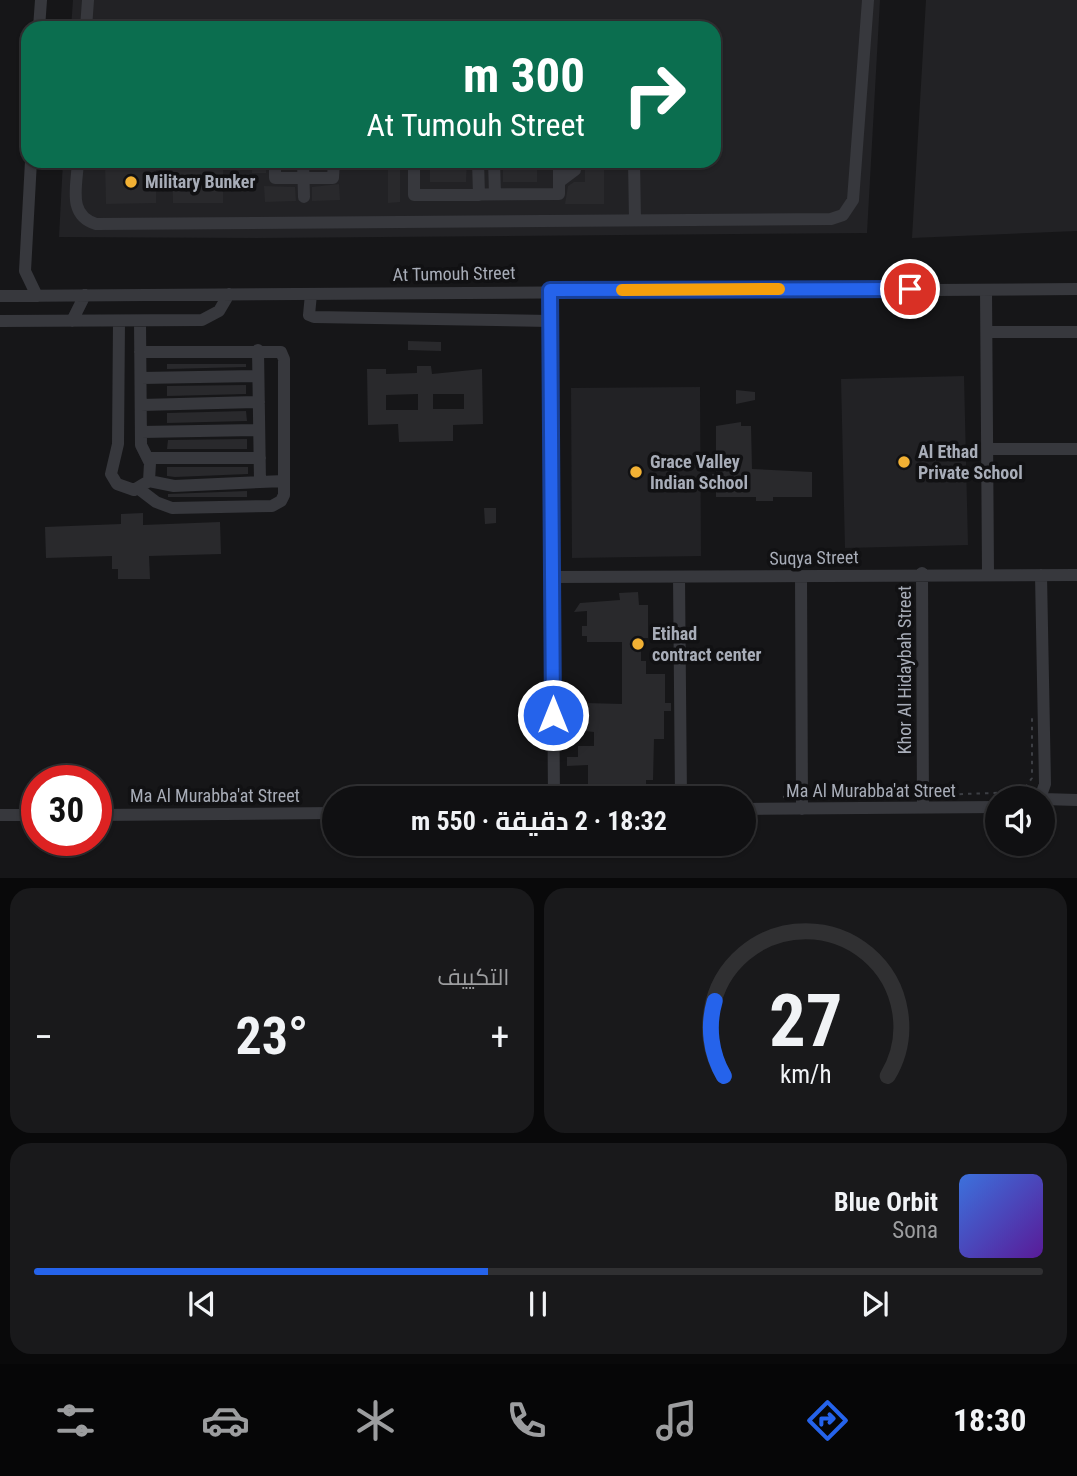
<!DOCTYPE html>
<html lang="ar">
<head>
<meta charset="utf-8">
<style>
	:root { --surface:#101012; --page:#19191b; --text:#f1f3f6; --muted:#9c9d9f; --line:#303032; --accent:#2563eb }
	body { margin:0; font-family:"Roboto Condensed",Cairo,sans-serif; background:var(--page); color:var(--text); direction:rtl; height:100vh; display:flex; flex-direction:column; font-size:26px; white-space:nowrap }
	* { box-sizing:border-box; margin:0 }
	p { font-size:23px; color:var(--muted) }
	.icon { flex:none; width:38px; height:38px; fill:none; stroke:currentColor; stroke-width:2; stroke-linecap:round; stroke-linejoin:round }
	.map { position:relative; height:878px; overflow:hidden; direction:ltr }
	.details { display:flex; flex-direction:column; gap:10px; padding:10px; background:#09090a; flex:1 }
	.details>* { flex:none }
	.banner { position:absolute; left:21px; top:21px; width:700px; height:147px; border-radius:21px; box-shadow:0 2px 5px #0004,0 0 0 2px var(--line); direction:rtl; background:#0b6e4f; color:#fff; overflow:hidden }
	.controls { position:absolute; left:985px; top:786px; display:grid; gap:14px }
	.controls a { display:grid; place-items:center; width:70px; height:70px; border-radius:50%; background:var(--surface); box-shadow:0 2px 5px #0004,0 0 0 2px var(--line); font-size:35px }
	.speed { position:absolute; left:21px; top:765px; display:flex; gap:14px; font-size:35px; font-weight:700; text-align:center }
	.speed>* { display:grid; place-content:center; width:91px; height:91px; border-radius:50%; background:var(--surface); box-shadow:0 2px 5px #0004,0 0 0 2px var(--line); line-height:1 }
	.speed .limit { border:10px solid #d22; background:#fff; color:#111 }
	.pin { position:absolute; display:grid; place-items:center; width:60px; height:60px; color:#fff; margin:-30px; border:4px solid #fff; border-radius:50%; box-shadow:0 2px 7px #0007 }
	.me { position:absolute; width:77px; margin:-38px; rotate:0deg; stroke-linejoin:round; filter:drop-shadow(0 0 5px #0008) }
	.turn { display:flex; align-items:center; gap:24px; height:147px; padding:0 21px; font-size:32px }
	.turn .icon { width:91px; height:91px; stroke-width:2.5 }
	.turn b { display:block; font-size:49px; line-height:60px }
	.big { font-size:52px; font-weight:700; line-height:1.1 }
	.details .tile { flex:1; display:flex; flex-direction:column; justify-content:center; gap:10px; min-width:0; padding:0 24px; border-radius:21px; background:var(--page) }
	.details .dial { align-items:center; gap:0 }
	.dial svg { height:182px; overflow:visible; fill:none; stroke:var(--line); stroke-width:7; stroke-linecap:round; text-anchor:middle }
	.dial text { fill:var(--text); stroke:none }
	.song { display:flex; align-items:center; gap:21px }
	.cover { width:84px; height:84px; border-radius:10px; background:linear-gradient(135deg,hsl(220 70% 55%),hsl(270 70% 35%)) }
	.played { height:7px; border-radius:4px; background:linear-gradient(90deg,var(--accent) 45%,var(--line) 45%) }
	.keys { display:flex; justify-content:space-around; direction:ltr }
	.heat { display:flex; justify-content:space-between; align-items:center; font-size:38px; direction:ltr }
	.details .tiles { flex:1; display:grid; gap:10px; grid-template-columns:1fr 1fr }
	.tile:last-child { grid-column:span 2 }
	.trip { position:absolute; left:322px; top:786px; width:434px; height:70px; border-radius:35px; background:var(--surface); box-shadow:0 2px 5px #0004,0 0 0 2px var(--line); font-weight:700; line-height:70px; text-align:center; direction:rtl }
	.tab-bar { display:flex; height:112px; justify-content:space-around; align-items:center; background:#060607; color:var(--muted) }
	.tab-bar .icon { width:49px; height:49px }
	.tab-bar .active { color:var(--accent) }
	.tab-bar b { font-size:32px; color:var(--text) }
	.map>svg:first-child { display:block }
	.built { fill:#222225 }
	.building { fill:#29292c; fill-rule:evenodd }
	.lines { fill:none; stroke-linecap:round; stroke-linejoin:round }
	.path { stroke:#3d3f44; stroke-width:2; stroke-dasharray:3.5 5; stroke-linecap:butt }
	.minor { stroke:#37383d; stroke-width:12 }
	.route-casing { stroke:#184099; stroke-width:18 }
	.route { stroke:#2563eb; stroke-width:12 }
	.slow { stroke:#f59e0b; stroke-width:12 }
	.poi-dot { fill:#f2b134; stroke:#111113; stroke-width:2.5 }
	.labels { text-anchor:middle; stroke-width:7; stroke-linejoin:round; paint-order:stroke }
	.poi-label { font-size:18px; font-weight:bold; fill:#a8adb8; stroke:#111113; text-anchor:start }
	.street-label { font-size:18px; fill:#a8adb8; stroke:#111113 }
</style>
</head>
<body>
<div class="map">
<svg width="1077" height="878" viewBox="0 0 1077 878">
	<rect width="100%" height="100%" fill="#161618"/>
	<!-- built -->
	<path class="built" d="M73,0H880L867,233L258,238L59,237L63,161H714V28H71Z
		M926,0H1077V231L912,238Z
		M964,376L968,545L845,548L841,379Z
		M700,387L701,556L572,558L571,388Z"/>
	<!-- building -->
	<path class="building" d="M105,161H156V203L106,204Z
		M172,161H223V203H173Z
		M252,161H266V173H252Z
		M388,161H400V202L388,203Z
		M430,161H467L466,182H430Z
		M503,161H537V182H503Z
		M585,161H604V204H565L568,186L574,182H585Z
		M339,184L340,200L312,201V187Z
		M264,186L295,187L296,201L265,202Z
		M408,341L441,342V351L408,350Z
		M167,364H246V367L167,369Z
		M417,366H431L432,374L482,369L483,424L453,425V441L399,442L398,424L368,425L367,369H386V374L417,373ZM418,394V410H386V395ZM433,394H464V409H433Z
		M246,385V394L167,396V386Z
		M736,390L755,392V400L736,404Z
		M246,411L247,421L167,423V413Z
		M741,422V426H751L752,469L812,472V497H773V501H756V497H716V487H712V474H716V426Z
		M247,439V449H167L168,440Z
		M167,467H248V474L175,477L167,476Z
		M247,491V497H168V494Z
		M484,508H496V523L485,524Z
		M143,513V525L220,522L221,554L149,556L150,579H118V569H112V556L46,558L45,527L121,524V514Z
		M638,592L639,605H648V638H641V661H646V674H665V703H671V711H664V739H654L653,780H646V785L621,786L618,793H611V786H588V765L567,766V757H578V746H594V732L585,731V703L622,704V642H587V636H582V626H587V611L574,612L580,603L620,600L619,593Z"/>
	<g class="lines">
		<!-- path -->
		<path class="path" d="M934,795L1022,792L1032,778V718
			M871,796L911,794
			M783,797L792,795"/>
		<!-- minor -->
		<path class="minor" d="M39,28L41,0
			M86,28L88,0
			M31,161L25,271L37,296
			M78,161C77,186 67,215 96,224L831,219L843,215L853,200L868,0
			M275,161V178H333L334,161
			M303,161L304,197
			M414,161V195L559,194V161
			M478,161L479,195
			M494,161L495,194
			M634,161L635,220
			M559,182L575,170V161
			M550,290L554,798
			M986,290L988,573
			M311,294L309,315L314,317L550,321
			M0,296L1077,289
			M0,321L202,320L219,311L229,294
			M72,321L85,295
			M119,321L118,444L111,474L117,484L134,490L149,481L150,463L141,445L140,321
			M987,332H1077
			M258,350L260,482
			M141,378L258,376
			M141,405L259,402
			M141,432L259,430
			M988,449H1077
			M148,458H260
			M149,481L174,486L284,481
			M139,489L156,502L172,508L272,506L281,501L284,495V359L281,352H140
			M922,573L923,808
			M801,576L802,809
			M552,577L1077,575
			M679,577L681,798
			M1040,798L1045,784L1041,575
			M1043,799L1077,800
			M744,809L998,807
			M0,815H37
			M96,815L334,813"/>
	</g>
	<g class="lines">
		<defs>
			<path id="route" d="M553,715L550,290L910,289"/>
		</defs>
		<!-- route casing -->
		<use href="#route" class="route-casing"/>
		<!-- route -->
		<use href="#route" class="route"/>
		<!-- slow -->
		<path class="slow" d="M622,290L779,289"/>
	</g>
	<!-- markers -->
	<g class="poi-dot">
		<circle cx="131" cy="182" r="7"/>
		<circle cx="904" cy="462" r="7"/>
		<circle cx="636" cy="472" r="7"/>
		<circle cx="638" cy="644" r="7"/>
	</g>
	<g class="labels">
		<!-- poi labels -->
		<g class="poi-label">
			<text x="145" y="188">Military Bunker</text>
			<text x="918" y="458">Al Ethad<tspan x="918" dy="21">Private School</tspan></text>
			<text x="650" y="468">Grace Valley<tspan x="650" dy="21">Indian School</tspan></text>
			<text x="652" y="640">Etihad<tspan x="652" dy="21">contract center</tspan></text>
		</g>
		<!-- street labels -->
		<g class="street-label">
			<text transform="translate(454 274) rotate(-1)" y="6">At Tumouh Street</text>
			<text transform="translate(814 558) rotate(-1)" y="6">Suqya Street</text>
			<text transform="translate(905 670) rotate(-90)" y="6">Khor Al Hidaybah Street</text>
			<text x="871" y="797">Ma Al Murabba'at Street</text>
			<text x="215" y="802">Ma Al Murabba'at Street</text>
		</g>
	</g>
</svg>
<div class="controls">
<a><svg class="icon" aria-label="sound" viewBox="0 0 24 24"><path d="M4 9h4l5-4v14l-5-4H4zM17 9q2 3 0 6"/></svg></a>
</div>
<div class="speed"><div class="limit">30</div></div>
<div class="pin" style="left:910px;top:289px;background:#d93025"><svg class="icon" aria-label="arrive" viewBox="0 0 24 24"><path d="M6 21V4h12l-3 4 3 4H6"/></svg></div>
<svg class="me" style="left:553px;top:715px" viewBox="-20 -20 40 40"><circle r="17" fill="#2563eb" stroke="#fff" stroke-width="3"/><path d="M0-11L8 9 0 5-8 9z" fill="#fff"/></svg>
<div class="trip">18:32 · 2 دقيقة · 550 m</div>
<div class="banner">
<div class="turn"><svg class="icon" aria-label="right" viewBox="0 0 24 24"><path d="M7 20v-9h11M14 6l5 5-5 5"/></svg><div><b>300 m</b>At Tumouh Street</div></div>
</div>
</div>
<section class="details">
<div class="tiles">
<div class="tile dial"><svg viewBox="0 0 100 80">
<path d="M14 69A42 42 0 1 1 86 69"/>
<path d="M14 69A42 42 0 0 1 10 36" stroke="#2563eb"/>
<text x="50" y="56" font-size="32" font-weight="700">27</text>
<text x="50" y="72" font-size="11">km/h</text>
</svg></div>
<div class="tile"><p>التكييف</p>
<div class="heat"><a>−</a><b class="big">23°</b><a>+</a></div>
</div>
<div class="tile">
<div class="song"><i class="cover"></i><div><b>Blue Orbit</b><p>Sona</p></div></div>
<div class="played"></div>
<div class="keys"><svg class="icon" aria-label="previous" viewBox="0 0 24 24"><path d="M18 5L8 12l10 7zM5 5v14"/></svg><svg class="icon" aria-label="pause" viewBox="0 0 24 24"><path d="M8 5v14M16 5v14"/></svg><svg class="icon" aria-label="next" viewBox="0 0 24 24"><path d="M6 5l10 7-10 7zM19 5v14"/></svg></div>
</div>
</div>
</section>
<nav class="tab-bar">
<b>18:30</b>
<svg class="icon active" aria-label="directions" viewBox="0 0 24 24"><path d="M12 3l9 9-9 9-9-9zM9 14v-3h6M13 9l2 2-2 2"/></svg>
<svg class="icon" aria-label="music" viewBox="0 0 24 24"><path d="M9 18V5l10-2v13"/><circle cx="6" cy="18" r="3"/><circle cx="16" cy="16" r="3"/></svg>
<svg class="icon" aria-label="phone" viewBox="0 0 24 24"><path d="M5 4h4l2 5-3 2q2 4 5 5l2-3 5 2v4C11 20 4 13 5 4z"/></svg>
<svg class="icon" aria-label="climate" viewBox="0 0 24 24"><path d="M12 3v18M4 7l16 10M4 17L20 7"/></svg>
<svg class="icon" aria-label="car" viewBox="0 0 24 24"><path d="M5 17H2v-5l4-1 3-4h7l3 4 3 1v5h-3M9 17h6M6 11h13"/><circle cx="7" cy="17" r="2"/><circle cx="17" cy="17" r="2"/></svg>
<svg class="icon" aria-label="filters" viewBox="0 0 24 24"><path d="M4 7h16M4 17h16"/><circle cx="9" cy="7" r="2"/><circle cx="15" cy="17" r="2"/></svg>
</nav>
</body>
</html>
